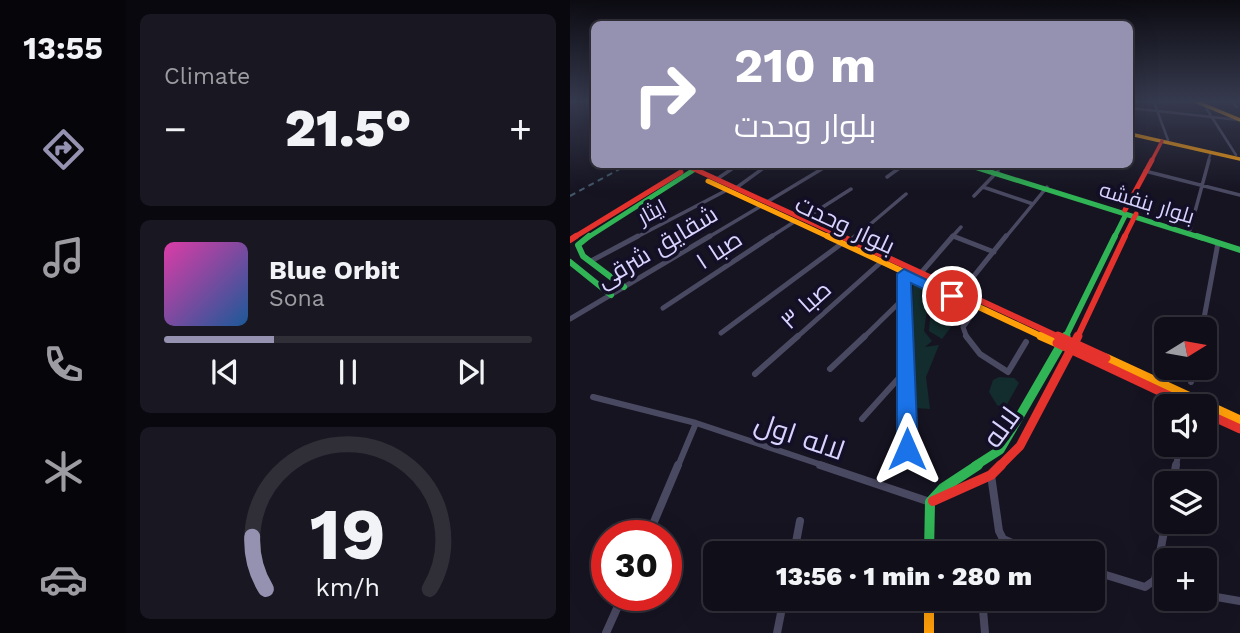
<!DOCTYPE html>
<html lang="en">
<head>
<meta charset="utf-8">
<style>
	:root { --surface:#100f19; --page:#191822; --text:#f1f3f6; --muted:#9c9ca2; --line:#302f38; --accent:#9591b1 }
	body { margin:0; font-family:"Work Sans",Cairo,sans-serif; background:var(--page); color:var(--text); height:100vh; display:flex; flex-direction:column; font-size:26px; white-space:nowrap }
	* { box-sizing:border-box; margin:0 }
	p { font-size:23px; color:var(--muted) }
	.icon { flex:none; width:38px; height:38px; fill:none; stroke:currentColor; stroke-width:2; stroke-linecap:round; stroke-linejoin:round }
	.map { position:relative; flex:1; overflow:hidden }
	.details { display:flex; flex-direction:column; gap:14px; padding:14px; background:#09080e; width:444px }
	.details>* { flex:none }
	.hud { position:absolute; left:21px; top:21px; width:542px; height:147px; border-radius:10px; box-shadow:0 7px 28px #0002,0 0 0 2px var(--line); background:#9591b1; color:#fff; overflow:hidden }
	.needle { width:46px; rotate:79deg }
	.buttons { position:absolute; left:584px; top:317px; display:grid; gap:14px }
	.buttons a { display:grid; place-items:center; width:63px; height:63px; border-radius:10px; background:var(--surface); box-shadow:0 7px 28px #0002,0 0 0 2px var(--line); font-size:35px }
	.speed { position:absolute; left:21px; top:520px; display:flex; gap:14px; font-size:35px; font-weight:700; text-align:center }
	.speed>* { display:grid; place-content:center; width:91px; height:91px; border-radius:50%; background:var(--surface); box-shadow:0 7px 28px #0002,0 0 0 2px var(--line); line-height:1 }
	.speed .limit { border:10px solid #d22; background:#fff; color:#111 }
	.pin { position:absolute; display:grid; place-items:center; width:60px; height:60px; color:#fff; margin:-30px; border:4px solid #fff; border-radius:50%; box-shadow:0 2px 7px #0007 }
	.me { position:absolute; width:77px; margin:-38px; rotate:0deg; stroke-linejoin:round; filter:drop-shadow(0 0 5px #0008) }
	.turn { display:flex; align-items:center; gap:24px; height:147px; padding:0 28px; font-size:32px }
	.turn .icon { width:91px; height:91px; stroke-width:2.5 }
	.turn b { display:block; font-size:49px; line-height:60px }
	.big { font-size:52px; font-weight:800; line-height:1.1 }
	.details .tile { flex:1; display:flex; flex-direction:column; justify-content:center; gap:10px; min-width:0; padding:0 24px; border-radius:10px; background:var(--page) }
	.details .dial { align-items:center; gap:0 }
	.dial svg { height:182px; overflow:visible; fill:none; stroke:var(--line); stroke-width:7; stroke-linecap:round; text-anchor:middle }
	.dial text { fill:var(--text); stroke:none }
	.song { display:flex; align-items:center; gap:21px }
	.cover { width:84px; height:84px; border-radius:10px; background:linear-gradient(135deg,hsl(320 70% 55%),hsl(210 70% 35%)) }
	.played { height:7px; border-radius:4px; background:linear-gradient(90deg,var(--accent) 30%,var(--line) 30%) }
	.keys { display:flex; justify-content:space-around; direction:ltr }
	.heat { display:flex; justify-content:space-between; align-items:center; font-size:38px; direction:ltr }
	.trip { position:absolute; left:133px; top:541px; width:402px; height:70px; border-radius:10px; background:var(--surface); box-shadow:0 7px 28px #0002,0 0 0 2px var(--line); font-weight:800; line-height:70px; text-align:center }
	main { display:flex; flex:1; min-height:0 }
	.menu { display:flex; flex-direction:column; width:126px; justify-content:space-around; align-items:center; background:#06060a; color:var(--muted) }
	.menu .icon { width:49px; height:49px }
	.menu .current { color:var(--accent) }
	.menu b { font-size:32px; color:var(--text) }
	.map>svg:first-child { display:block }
	.green { fill:#132c2d }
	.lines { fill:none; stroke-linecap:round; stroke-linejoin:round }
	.street-far4 { stroke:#4a4962; stroke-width:2.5 }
	.street-far3 { stroke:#4a4962; stroke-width:3.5 }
	.street-far2 { stroke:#4a4962; stroke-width:5 }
	.street-far1 { stroke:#4a4962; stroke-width:6 }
	.street { stroke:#4a4962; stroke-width:8 }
	.fast-far3 { stroke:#30b455; stroke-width:5 }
	.fast-far2 { stroke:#30b455; stroke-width:6 }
	.fast-far1 { stroke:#30b455; stroke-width:9 }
	.fast { stroke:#30b455; stroke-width:10 }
	.slow-far4 { stroke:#ff9f0a; stroke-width:3.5 }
	.slow-far3 { stroke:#ff9f0a; stroke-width:5 }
	.slow-far2 { stroke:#ff9f0a; stroke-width:6 }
	.slow-far1 { stroke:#ff9f0a; stroke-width:9 }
	.slow { stroke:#ff9f0a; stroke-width:10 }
	.jam-far4 { stroke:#e5322d; stroke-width:3.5 }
	.jam-far3 { stroke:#e5322d; stroke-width:5 }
	.jam-far2 { stroke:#e5322d; stroke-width:6 }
	.jam-far1 { stroke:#e5322d; stroke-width:9 }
	.jam { stroke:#e5322d; stroke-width:10 }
	.rail { stroke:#43596b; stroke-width:2; stroke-dasharray:6 4.5; stroke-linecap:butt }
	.route { fill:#1a73e8; stroke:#114b97; stroke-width:2 }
	.labels { text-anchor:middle; stroke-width:7; stroke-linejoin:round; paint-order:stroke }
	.far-street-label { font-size:21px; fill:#d9d4ff; stroke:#130f26 }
	.street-label { font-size:24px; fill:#d9d4ff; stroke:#130f26 }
	.near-street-label { font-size:28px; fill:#d9d4ff; stroke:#130f26 }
</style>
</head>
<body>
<main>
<nav class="menu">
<b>13:55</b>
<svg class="icon current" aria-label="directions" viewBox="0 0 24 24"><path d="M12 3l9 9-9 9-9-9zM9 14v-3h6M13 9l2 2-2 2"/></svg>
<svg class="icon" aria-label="music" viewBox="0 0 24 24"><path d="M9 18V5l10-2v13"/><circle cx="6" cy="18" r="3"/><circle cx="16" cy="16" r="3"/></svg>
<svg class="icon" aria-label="phone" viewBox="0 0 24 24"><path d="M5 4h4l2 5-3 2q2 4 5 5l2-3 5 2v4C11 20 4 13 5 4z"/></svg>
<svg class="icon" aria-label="climate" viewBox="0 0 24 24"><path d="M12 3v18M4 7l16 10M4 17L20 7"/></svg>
<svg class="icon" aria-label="car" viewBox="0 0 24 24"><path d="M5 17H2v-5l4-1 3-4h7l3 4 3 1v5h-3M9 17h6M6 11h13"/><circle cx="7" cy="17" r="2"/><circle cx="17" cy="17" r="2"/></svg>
</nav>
<section class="details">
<div class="tile"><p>Climate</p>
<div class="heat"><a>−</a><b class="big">21.5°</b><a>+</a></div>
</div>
<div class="tile">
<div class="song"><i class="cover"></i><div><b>Blue Orbit</b><p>Sona</p></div></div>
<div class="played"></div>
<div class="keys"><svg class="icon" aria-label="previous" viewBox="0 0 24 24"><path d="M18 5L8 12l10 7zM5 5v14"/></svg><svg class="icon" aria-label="pause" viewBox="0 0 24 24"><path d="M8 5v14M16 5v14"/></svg><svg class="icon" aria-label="next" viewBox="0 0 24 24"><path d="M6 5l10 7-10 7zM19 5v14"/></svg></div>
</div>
<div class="tile dial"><svg viewBox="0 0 100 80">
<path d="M14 69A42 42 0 1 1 86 69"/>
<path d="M14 69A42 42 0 0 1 8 46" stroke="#9591b1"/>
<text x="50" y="56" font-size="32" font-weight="700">19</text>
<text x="50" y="72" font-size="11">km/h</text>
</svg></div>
</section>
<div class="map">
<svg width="670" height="633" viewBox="0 0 670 633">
	<rect width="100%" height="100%" fill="#161421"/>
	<!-- green -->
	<path class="green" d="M343,281L352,285L351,295L357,310L354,331L362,341L355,347L369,345L356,377L360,409L344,408Z
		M361,307L387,319L372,339L359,331Z
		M429,377L444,378L449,383L435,408L427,405L419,392L423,380Z"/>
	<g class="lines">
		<!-- street-far4 -->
		<path class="street-far4" d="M584,102L598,140
			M662,102L667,107
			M560,108L669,120
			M636,108L666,155
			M638,162L640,155"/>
		<!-- street-far3 -->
		<path class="street-far3" d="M575,171L670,195
			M317,177L335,164
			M147,179L169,164
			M413,187L463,204
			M166,188L199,164
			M404,196L428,171
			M197,202L260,164
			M234,219L281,189
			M620,230L639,160
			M382,236L388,238
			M65,238L157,190
			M137,238L191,206
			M199,238L224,222
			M284,238L336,194
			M381,238L391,227
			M435,238L477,187"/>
		<!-- street-far2 -->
		<path class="street-far2" d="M383,236L424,252
			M279,242L286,236
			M21,261L68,236
			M334,274L335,338
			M350,274L383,236
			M391,292L436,236
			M93,308L202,236
			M0,319L140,236
			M632,329L648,243
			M151,333L271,244
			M226,338L310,263
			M293,338L336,296
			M397,338L393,327L407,308"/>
		<!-- street-far1 -->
		<path class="street-far1" d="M335,336L337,449
			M396,336L410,354L438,372L456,342
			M260,369L295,336
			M185,374L228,336
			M621,382L624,368
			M23,397L126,423L255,466
			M292,419L337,369
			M108,466L126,423
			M606,466L610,444"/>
		<!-- street -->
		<path class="street" d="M250,465L360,502
			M421,475L429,531L433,539L465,553
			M603,483L606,465
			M78,536L108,465
			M224,553L230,521
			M523,571L575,587L585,580L597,583
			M585,580L597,515
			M635,595L670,601
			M412,598L415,633
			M36,633L53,595
			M207,633L214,598"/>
		<!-- fast-far3 -->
		<path class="fast-far3" d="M395,164L632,238
			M17,238L133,164
			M544,238L556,214"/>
		<!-- fast-far2 -->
		<path class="fast-far2" d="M19,236L8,245L13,256L54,287
			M627,236L670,250
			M0,262L41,295
			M495,338L545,236"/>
		<!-- fast-far1 -->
		<path class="fast-far1" d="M405,466L430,450L496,336"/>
		<!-- fast -->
		<path class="fast" d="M359,553L360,502L373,488L408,465"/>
		<!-- slow-far4 -->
		<path class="slow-far4" d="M20,102L24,103
			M627,102L670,120
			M560,134L670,159"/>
		<!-- slow-far3 -->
		<path class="slow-far3" d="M138,181L261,238"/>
		<!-- slow-far2 -->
		<path class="slow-far2" d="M257,236L475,338"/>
		<!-- slow-far1 -->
		<path class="slow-far1" d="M471,336L487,343
			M536,358L670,420"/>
		<!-- slow -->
		<path class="slow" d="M359,598V633"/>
		<!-- jam-far4 -->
		<path class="jam-far4" d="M581,162L592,141"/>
		<!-- jam-far3 -->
		<path class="jam-far3" d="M120,167L275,238
			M555,210L582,160
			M3,238L111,172
			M554,238L566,214"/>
		<!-- jam-far2 -->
		<path class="jam-far2" d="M271,236L491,338
			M0,240L6,236
			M507,338L555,236"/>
		<!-- jam-far1 -->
		<path class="jam-far1" d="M488,336L536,358
			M487,343L621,406
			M635,413L670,429
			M430,466L450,446L508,336"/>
		<!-- jam -->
		<path class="jam" d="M363,501L421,475L431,465"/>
		<!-- rail -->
		<path class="rail" d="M0,196L59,164"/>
	</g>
	<!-- sky -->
	<linearGradient id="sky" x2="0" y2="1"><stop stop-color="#0c0b12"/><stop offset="0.53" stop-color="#363a4e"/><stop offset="1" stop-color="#363a4e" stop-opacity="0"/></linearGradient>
	<rect width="670" height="191" fill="url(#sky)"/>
	<!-- route -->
	<path class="route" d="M334,269L390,296L382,302L341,283L348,449L344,456L337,459L330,456L327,449V274Z"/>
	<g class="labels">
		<!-- far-street labels -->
		<g class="far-street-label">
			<text transform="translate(577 203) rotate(17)" y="7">بلوار بنفشه</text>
			<text transform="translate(82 212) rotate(-28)" y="7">ایثار</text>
		</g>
		<!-- street labels -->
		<g class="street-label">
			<text transform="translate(275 225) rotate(25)" y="8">بلوار وحدت</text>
			<text transform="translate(87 247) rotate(-31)" y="8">شقایق شرقی</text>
			<text transform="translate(149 250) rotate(-33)" y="8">صبا ۱</text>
			<text transform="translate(236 305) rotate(-42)" y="8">صبا ۳</text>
		</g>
		<!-- near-street labels -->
		<g class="near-street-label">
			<text transform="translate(431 427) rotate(-54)" y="10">لاله</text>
			<text transform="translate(230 436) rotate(19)" y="10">لاله اول</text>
		</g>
	</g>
</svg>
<div class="buttons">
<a><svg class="needle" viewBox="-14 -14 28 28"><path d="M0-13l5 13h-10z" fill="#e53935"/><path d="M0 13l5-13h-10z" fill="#9c9ca2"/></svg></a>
<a><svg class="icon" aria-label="sound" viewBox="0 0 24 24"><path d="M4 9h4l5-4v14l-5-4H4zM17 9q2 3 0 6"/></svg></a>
<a><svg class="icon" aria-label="layers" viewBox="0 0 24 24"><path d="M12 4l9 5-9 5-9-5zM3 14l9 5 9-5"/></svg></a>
<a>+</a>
</div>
<div class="speed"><div class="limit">30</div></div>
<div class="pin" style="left:382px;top:296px;background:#d93025"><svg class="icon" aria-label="arrive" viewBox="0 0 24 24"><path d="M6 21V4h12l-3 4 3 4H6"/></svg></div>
<svg class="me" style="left:337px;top:449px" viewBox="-20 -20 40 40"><path d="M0-17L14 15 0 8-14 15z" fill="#1a73e8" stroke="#fff" stroke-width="4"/></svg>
<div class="trip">13:56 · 1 min · 280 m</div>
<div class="hud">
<div class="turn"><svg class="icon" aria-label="right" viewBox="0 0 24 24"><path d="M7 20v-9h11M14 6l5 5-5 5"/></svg><div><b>210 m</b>بلوار وحدت</div></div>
</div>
</div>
</main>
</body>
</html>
